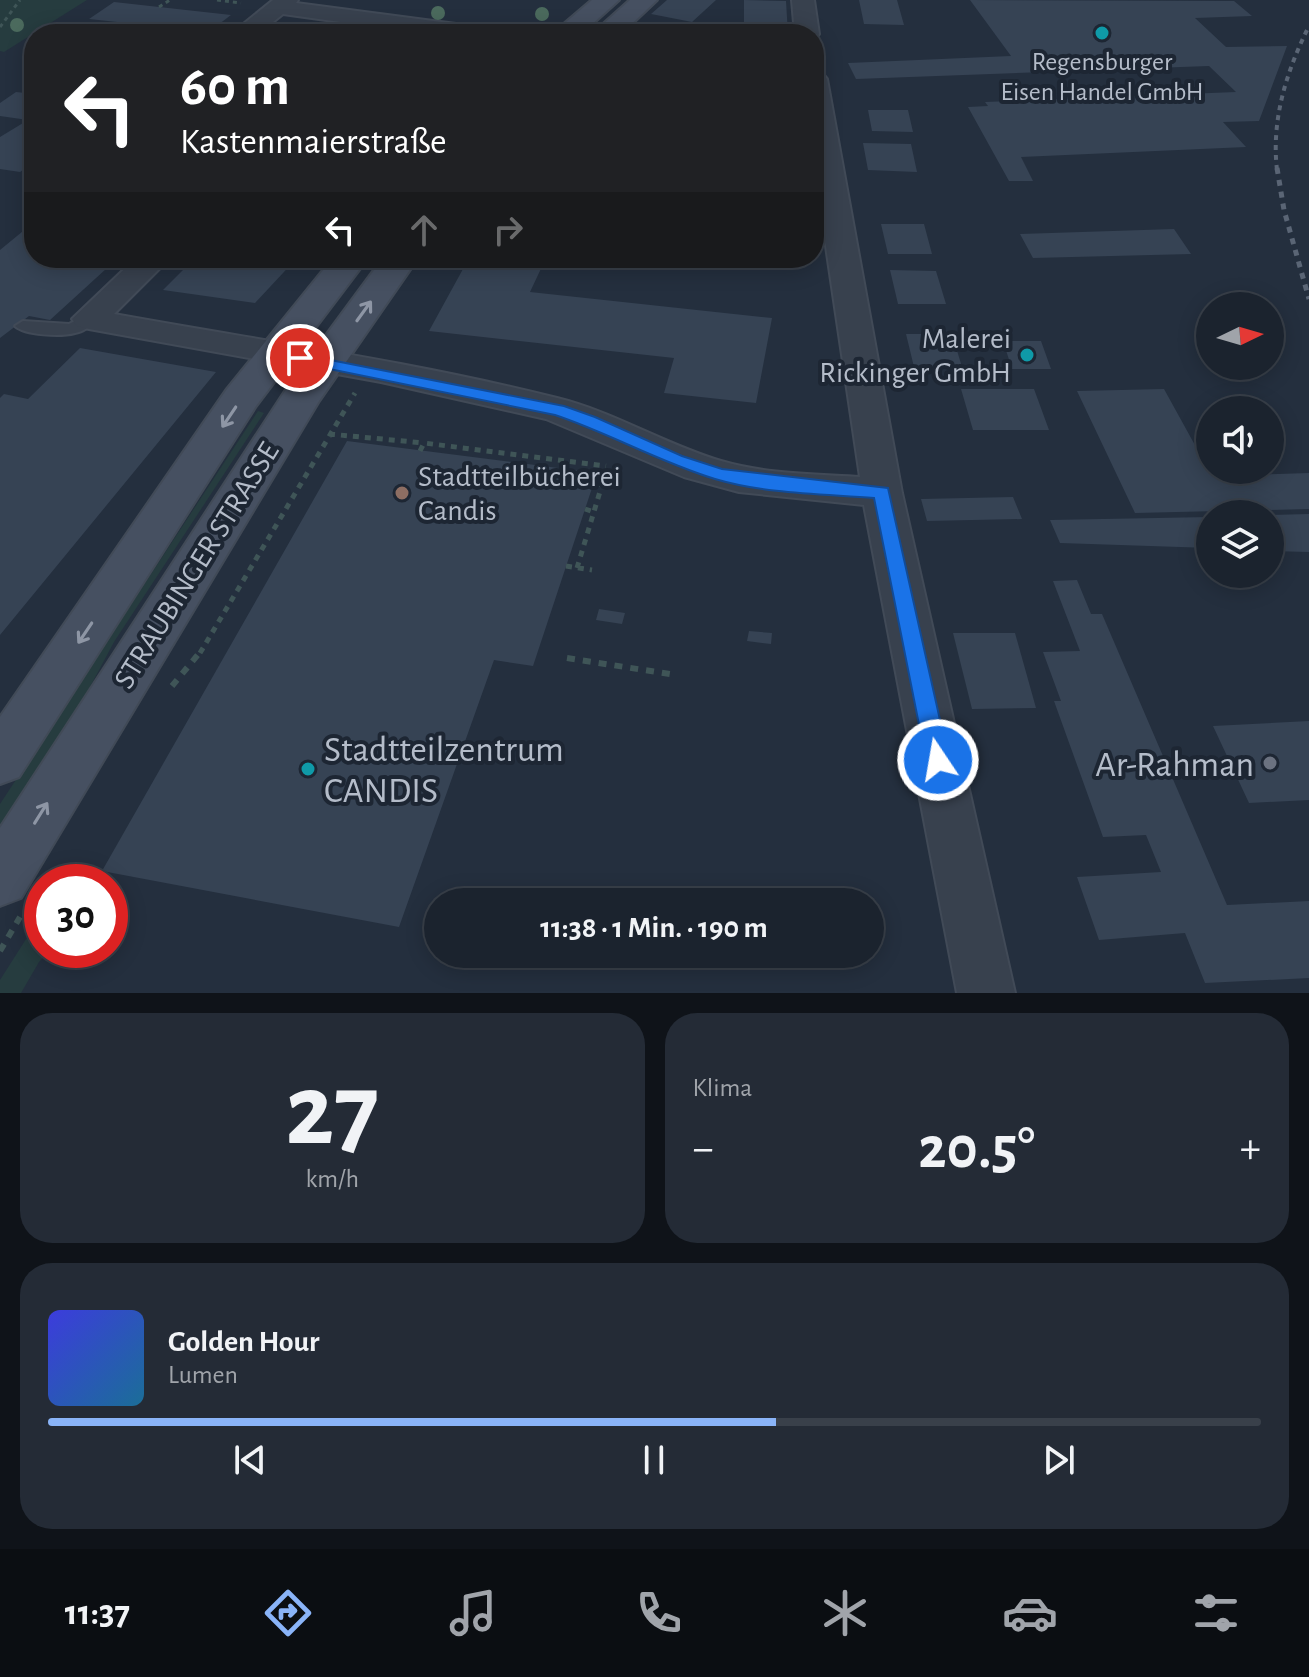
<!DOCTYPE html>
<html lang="de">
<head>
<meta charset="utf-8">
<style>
	:root { --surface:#1b232e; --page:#242b36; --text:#f1f3f6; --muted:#a0a4aa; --line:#39404a; --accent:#8ab4f8 }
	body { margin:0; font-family:"Alegreya Sans",sans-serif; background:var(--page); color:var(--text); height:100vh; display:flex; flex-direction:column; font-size:30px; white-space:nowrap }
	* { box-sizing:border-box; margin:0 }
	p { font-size:26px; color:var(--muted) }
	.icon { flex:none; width:44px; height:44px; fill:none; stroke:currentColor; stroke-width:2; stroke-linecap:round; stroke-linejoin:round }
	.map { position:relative; height:993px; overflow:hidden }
	.details { display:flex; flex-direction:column; gap:20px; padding:20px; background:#0f1319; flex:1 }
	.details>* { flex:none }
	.top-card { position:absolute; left:24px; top:24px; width:800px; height:244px; border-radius:32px; box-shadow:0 4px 20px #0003,0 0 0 2px var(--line); background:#202124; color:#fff; overflow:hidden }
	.needle { width:52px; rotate:85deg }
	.buttons { position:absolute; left:1196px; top:292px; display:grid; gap:16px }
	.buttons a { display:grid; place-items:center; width:88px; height:88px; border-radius:50%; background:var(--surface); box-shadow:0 4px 20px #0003,0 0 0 2px var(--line); font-size:40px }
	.speed { position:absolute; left:24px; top:864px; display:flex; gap:16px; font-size:40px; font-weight:700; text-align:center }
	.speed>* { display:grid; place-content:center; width:104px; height:104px; border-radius:50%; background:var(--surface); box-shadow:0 4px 20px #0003,0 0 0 2px var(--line); line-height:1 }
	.speed .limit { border:12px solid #d22; background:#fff; color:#111 }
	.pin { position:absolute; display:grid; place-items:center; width:68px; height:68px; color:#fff; margin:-34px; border:4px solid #fff; border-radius:50%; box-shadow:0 2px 8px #0007 }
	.me { position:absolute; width:88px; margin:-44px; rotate:348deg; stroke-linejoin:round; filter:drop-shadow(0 0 6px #0008) }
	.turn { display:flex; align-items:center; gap:28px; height:168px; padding:0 24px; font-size:36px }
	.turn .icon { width:104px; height:104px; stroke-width:2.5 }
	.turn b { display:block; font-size:56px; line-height:68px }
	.lanes { display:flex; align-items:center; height:76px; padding:0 24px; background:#0003; justify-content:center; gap:40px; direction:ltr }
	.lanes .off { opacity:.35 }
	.big { font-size:60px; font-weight:700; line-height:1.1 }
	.details .tile { flex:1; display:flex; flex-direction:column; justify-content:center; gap:12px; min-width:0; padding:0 28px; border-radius:32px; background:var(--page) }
	.details .dial { align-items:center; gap:0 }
	.dial b { font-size:104px; line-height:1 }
	.song { display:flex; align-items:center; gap:24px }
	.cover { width:96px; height:96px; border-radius:12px; background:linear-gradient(135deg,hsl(240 70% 55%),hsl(200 70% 35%)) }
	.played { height:8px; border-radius:4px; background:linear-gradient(90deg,var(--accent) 60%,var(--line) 60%) }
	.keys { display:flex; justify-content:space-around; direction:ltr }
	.heat { display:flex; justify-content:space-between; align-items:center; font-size:44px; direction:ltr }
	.details .tiles { flex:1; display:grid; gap:20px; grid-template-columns:1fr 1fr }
	.tile:last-child { grid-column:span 2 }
	.trip { position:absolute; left:424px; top:888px; width:460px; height:80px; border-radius:40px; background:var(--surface); box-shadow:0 4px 20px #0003,0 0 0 2px var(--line); font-weight:700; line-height:80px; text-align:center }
	.dock { display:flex; height:128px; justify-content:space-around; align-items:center; background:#0b0e12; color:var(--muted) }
	.dock .icon { width:56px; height:56px }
	.dock .active { color:var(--accent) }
	.dock b { font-size:36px; color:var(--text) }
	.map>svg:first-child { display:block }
	.green { fill:#263c3f }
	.building { fill:#364354 }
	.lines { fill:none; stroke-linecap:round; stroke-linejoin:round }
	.lane-casing { stroke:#414a57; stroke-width:4 }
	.street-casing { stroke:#414a57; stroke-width:4 }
	.secondary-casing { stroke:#414a57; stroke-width:4 }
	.path-far2 { stroke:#3f5557; stroke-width:3; stroke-dasharray:4 4; stroke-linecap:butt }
	.path-far1 { stroke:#3f5557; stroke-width:5; stroke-dasharray:6 6; stroke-linecap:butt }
	.path { stroke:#3f5557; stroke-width:6; stroke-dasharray:8 8; stroke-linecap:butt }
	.lane { fill:#38414e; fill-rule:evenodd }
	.street { fill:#38414e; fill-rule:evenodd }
	.secondary { fill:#465061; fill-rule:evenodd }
	.rail-far1 { stroke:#5a6575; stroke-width:4; stroke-dasharray:5 5; stroke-linecap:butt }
	.rail { stroke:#5a6575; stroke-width:5; stroke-dasharray:6 6; stroke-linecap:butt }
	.tree { fill:#4b6a5d }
	.oneway { stroke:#8e96a5 }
	.route { fill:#1a73e8; stroke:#114b97; stroke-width:2 }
	.culture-dot { fill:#0f9aa8; stroke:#1d2633; stroke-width:3 }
	.education-dot { fill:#8d6e63; stroke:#1d2633; stroke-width:3 }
	.worship-dot { fill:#6b7280; stroke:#1d2633; stroke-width:3 }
	.labels { text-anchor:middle; stroke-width:8; stroke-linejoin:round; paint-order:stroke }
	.far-poi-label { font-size:26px; fill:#b4bcc9; stroke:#1d2633 }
	.poi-label { font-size:30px; fill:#b4bcc9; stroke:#1d2633; text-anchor:end }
	.street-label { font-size:30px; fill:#b4bcc9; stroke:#1d2633 }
	.near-poi-label { font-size:36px; fill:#b4bcc9; stroke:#1d2633; text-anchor:start }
</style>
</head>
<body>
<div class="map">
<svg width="1309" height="993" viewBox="0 0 1309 993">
	<rect width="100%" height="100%" fill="#242f3e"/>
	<!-- green -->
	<path class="green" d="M0,0H87L4,52L0,51Z
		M258,411L264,413L114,642L51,760L0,839V804Z
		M42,914V950H50L39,962L21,993H0V980Z"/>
	<!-- building -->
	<path class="building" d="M667,0H716L692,22L651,14Z
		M744,0L786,1L788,34H744Z
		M859,0H897L904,25L864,24Z
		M970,0L1234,1L1252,16L1195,18L1226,47L1287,46L1259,121L1223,122L1246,147L1021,157L1033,181H1009L968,107L988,106L985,102L1236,92L1209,66L856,79L848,63L1011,56Z
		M114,2L231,15L206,34H154L164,27L89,19Z
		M16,92L34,94V162L20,172L0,169V137L28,120L0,116V103Z
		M868,110H908L913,132L872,131Z
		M863,143L911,144L917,172L868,170Z
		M34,222V258H118L50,320L29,316L0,338V250Z
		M881,224H924L932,254H888Z
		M1174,229L1191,254L1033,258L1020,234Z
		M195,258H297L255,303L163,290Z
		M469,258H546L530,292L772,318L756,403L664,393L674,358L429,331Z
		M890,270L936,271L946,304H898Z
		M906,334H952L962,367H914Z
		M1003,341H1041L1051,369H1012Z
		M80,348L216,372L0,635V398L4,394L28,399Z
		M961,389H1034L1049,430H973Z
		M1164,389L1212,476L1309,473V509L1135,513L1077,391Z
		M347,441L597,473L533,666L494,660L399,927L102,871Z
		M1013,497L1022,519L927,521L921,499Z
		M1309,514V552L1270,551V515Z
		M1210,517V548L1060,543L1050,520Z
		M1077,580L1091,614H1102L1227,905L1309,901V978L1205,983L1185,933L1099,940L1077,877L1161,872L1146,835L1103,837L1054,701H1061L1043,652L1080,651L1053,581Z
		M599,609L625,613L622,624L596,620Z
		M749,631L772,633L771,644L747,641Z
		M953,633H1015L1036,708L972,709Z
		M1309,721V800L1249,803L1213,726Z"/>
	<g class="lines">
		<defs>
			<path id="lane" d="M89,314L95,315L97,319C92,325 83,332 75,333C60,337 25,335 15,326L23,321L69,324Z"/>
			<path id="street" d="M273,0H298L296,3L479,27L487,29L491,34H427L283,14L258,34H231Z
				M792,0H814L819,34L815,39L814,34H795Z
				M814,71L823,74L827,79L902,493L1015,993H957L864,505L739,492L684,477L546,419L381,382L89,329L77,326L72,319L136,258H170L114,314C262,341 411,361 557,398C614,412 664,444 721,461C765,474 814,474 860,477L814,165Z"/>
			<path id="secondary" d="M592,0H619L581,34H552Z
				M630,0H657L621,34H592Z
				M333,258H368L256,406L19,777L0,784V717L227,389Z
				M383,258H418L319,401L21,898L0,906V828L287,388Z"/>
		</defs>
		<!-- lane casing -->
		<use href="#lane" class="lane-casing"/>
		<!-- street casing -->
		<use href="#street" class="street-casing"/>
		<!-- secondary casing -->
		<use href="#secondary" class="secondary-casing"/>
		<!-- path-far2 -->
		<path class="path-far2" d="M217,0L241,3
			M159,7L170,0
			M0,27L20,0"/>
		<!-- path-far1 -->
		<path class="path-far1" d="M329,434L424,443
			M420,451L424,443L606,466
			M585,509L594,512
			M566,566L592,570
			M577,568L608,465
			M200,653L355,393"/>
		<!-- path -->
		<path class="path" d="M567,658L676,675
			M172,686L201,651
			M0,951L20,917"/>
		<!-- lane -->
		<use href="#lane" class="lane"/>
		<!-- street -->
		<use href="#street" class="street"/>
		<!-- secondary -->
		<use href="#secondary" class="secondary"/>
		<!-- rail-far1 -->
		<path class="rail-far1" d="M1277,170C1271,119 1287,70 1309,26"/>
		<!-- rail -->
		<path class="rail" d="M1277,168L1284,210L1309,299"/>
	</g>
	<!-- trees -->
	<g class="tree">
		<circle cx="438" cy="13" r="7"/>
		<circle cx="542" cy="14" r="7"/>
		<circle cx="17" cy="25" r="7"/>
	</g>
	<!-- one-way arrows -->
	<defs><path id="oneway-shaft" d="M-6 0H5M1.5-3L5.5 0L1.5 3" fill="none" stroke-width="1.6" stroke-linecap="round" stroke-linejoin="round" transform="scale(2)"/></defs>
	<g class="oneway">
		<use href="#oneway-shaft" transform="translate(364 311) rotate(-54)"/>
		<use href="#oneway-shaft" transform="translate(229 417) rotate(124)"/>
		<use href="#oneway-shaft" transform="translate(85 633) rotate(124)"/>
		<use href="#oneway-shaft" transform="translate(41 813) rotate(-58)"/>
	</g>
	<!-- route -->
	<path class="route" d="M300,354L564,406L595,417L682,456L722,469L888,488L949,760L946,767L938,770L930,767L926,760L874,498C822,494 765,494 715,479C659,462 609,433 555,415L295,362V355Z"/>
	<!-- markers -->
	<g class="culture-dot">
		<circle cx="1102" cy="33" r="8"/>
		<circle cx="1027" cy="355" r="8"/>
		<circle cx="308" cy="769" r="8"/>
	</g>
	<circle class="education-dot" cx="402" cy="493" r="8"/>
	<circle class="worship-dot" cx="1270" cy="763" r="8"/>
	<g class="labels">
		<!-- far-poi labels -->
		<g class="far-poi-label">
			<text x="1102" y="70">Regensburger<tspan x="1102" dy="30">Eisen Handel GmbH</tspan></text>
		</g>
		<!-- poi labels -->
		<g class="poi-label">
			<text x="1011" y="348">Malerei<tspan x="1011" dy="34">Rickinger GmbH</tspan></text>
			<text x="418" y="486" text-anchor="start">Stadtteilbücherei<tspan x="418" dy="34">Candis</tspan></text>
		</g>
		<!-- street labels -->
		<g class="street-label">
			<text transform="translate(196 565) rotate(-58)" y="10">STRAUBINGER STRASSE</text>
		</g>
		<!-- near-poi labels -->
		<g class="near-poi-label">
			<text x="324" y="761">Stadtteilzentrum<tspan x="324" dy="41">CANDIS</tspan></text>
			<text x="1254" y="776" text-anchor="end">Ar-Rahman</text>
		</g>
	</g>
</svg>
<div class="buttons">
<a><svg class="needle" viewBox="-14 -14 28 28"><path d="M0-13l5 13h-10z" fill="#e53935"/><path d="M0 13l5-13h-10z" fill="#a0a4aa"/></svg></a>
<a><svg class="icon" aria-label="sound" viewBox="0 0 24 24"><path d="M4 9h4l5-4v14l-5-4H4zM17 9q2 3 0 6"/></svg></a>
<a><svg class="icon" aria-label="layers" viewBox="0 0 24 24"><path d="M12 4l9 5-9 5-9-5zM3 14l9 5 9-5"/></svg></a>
</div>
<div class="speed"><div class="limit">30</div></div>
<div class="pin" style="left:300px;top:358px;background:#d93025"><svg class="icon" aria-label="arrive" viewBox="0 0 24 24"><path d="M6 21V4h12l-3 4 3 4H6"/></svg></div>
<svg class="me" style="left:938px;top:760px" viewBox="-20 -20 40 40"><circle r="17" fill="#1a73e8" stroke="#fff" stroke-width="3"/><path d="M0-11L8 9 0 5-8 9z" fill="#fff"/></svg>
<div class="trip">11:38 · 1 Min. · 190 m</div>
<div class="top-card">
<div class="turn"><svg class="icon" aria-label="left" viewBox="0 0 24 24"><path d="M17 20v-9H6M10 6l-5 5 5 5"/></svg><div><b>60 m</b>Kastenmaierstraße</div></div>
<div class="lanes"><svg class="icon" aria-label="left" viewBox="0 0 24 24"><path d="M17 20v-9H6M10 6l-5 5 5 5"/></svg><svg class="icon off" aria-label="ahead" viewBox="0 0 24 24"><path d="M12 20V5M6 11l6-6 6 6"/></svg><svg class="icon off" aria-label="right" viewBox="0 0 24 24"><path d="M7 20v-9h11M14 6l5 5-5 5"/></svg></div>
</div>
</div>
<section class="details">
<div class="tiles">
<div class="tile dial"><b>27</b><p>km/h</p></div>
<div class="tile"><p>Klima</p>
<div class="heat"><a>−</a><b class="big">20.5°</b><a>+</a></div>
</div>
<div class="tile">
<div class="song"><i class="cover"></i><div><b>Golden Hour</b><p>Lumen</p></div></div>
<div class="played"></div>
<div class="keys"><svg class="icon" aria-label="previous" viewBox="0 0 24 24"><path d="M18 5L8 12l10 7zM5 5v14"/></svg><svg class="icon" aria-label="pause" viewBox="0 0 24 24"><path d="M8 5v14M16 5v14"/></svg><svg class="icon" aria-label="next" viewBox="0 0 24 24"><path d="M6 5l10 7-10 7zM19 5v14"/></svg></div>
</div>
</div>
</section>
<nav class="dock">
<b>11:37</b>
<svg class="icon active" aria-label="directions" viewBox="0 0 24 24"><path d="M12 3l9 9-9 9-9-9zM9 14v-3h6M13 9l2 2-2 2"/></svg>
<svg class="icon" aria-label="music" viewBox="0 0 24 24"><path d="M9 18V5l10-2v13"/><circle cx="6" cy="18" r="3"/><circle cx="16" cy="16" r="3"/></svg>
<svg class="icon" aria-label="phone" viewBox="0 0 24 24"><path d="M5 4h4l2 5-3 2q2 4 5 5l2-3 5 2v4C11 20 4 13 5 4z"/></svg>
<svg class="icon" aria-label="climate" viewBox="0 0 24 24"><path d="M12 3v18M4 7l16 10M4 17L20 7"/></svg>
<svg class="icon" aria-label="car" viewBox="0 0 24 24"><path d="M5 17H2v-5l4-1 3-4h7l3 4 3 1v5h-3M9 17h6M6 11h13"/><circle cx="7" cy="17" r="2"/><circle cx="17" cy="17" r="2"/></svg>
<svg class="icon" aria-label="filters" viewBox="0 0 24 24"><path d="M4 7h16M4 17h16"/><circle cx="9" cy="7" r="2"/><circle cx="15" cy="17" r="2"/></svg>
</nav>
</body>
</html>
